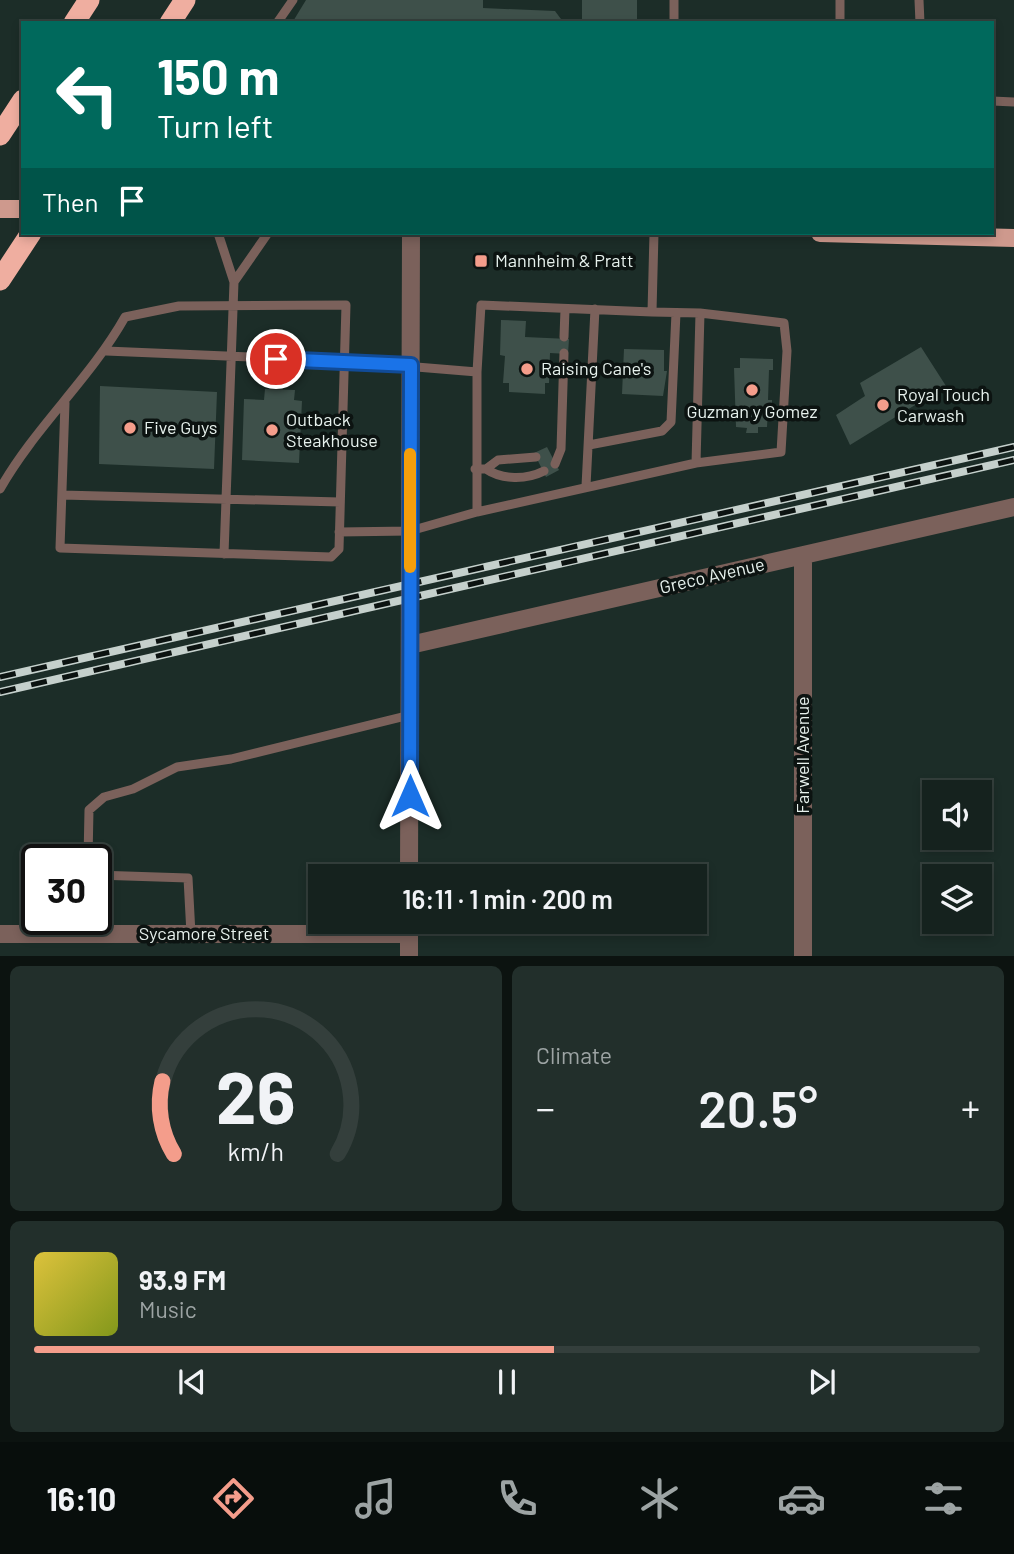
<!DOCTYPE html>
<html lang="en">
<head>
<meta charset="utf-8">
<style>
	:root { --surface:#15221e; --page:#222f2b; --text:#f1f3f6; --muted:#9da4a4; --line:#343f3c; --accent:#f49d8b }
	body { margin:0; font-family:Barlow,sans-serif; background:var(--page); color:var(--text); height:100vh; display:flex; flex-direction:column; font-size:26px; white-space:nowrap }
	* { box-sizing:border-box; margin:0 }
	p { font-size:23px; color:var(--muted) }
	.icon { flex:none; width:38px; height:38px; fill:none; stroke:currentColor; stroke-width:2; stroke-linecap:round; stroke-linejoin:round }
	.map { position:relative; height:956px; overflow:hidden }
	.details { display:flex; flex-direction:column; gap:10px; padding:10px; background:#0c1310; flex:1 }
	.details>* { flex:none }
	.hud { position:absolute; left:21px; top:21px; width:973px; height:214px; border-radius:0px; box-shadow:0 4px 10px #0003,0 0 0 2px var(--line); background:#00695c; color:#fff; overflow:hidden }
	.controls { position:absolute; left:922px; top:780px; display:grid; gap:14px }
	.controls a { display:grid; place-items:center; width:70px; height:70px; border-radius:0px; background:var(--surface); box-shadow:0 4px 10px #0003,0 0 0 2px var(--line); font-size:35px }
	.speed { position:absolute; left:21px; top:844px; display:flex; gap:14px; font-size:35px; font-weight:700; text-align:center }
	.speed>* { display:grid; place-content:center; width:91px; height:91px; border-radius:50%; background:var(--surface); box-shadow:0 4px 10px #0003,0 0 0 2px var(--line); line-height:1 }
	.speed .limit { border:4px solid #111; border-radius:10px; background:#fff; color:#111 }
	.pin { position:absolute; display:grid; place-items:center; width:60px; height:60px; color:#fff; margin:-30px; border:4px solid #fff; border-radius:50%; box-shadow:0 2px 7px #0007 }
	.me { position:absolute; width:77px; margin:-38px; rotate:0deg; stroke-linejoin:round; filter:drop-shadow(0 0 5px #0008) }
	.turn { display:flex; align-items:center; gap:24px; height:147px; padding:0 21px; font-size:32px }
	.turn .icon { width:91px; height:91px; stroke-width:2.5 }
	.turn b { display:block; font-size:49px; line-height:60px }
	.then { display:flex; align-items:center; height:66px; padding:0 21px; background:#0003; gap:14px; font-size:26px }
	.big { font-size:52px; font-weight:600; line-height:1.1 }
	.details .tile { flex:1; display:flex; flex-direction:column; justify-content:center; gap:10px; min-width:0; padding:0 24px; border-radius:10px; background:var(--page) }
	.details .dial { align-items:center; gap:0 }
	.dial svg { height:182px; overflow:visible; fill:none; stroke:var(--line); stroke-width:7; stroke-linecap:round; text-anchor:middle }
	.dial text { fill:var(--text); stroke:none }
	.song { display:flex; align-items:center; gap:21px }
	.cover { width:84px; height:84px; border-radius:10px; background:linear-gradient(135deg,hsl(50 70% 55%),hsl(70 70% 35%)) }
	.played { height:7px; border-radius:4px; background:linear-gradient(90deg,var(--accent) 55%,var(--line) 55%) }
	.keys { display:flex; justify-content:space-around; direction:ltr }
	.heat { display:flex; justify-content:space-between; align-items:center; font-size:38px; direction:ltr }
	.details .tiles { flex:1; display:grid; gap:10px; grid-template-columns:1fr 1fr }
	.tile:last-child { grid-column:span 2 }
	.trip { position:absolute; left:308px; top:864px; width:399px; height:70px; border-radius:0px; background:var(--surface); box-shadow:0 4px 10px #0003,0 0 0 2px var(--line); font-weight:600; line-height:70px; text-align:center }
	.tabs { display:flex; height:112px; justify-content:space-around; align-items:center; background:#080e0c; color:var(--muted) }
	.tabs .icon { width:49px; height:49px }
	.tabs .active { color:var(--accent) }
	.tabs b { font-size:32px; color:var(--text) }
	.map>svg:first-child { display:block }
	.building { fill:#3e504a }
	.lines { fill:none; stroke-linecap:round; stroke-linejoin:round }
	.lane { stroke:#7b615b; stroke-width:9 }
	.street { stroke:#7b615b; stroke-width:18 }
	.primary { stroke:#ce998d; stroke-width:18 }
	.highway { stroke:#efaea0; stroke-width:21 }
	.rail-casing { stroke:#c5d0cc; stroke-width:8 }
	.rail { stroke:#0c1311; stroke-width:5; stroke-dasharray:16; stroke-linecap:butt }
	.route-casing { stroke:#114b97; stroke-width:18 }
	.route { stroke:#1a73e8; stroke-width:12 }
	.slow { stroke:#f59e0b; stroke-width:12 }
	.poi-dot { fill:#f49d8b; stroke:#0c1311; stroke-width:2.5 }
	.labels { text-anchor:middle; stroke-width:7; stroke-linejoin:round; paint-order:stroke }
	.poi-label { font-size:18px; fill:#e7f1ed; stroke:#0c1311; text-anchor:start }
	.street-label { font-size:18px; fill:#e7f1ed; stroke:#0c1311 }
</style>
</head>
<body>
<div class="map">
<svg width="1014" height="956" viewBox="0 0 1014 956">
	<rect width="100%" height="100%" fill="#1c2d28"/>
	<!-- building -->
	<path class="building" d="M306,0H483V8L555,11L564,23H292Z
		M582,0H637V23H582Z
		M501,320L526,321L525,337L569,339L568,354L550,353L549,383H545V394L509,392V383H503L505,356L500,355Z
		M921,347L946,386L850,445L836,415L865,396L860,383Z
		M624,349L664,350V371H667L663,396L622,394Z
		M740,358L773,359V370H769L768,400H772V408H768L767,427H758V433H746L747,428L736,427L734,368H740Z
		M100,386L217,392L214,469L99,464Z
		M265,389L295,390L294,400L302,401L299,463L242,460L244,399L264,400Z
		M547,447L559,470L546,477L534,453Z"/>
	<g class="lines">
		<!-- lane -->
		<path class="lane" d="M674,0V23
			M919,0L920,23
			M277,23L293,0
			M840,23V0
			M992,101L1014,102
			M218,233L234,282L224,554
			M234,282L268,233
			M564,337L565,309
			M106,351L344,361L477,372L481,305L652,312L654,233
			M589,445L662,431L671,422L676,313
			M696,463L781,452L787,351L784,323L700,313
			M555,464L561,449L564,353
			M475,469H486L498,460L536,457
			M486,469C502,480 526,480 544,471
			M586,486L595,309
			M0,489C35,427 90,379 125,317L179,306L346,305L339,549L331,557L60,548L65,403
			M62,495L340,502
			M477,512L696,463L700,313L652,312
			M339,532L410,531L477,512V372
			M88,859L89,810L104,797L133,789L177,767L231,759L410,715
			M96,875L188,878L191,934"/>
		<!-- street -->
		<path class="street" d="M803,555V956
			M410,645L1014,507
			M409,877L411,233
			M0,934H409
			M409,956V922"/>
		<!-- primary -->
		<path class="primary" d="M0,209H23
			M820,233L1014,238"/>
		<!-- highway -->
		<path class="highway" d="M74,23L89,0
			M170,23L185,0
			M0,135L23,100
			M0,280L31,233"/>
		<defs>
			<path id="rail" d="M0,677L1014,447
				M0,692L1014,460"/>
		</defs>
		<!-- rail casing -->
		<use href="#rail" class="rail-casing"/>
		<!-- rail -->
		<use href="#rail" class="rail"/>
	</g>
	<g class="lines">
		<defs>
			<path id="route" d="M276,359L411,365L410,796"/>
		</defs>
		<!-- route casing -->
		<use href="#route" class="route-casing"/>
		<!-- route -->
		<use href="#route" class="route"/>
		<!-- slow -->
		<path class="slow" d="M410,567V454"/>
	</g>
	<!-- markers -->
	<g class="poi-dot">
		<rect x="474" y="254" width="14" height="14" rx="3.5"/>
		<circle cx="527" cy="369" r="7"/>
		<circle cx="752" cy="390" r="7"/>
		<circle cx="883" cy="405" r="7"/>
		<circle cx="130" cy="428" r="7"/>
		<circle cx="272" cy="430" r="7"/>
	</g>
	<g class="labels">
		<!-- poi labels -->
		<g class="poi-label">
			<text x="495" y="267">Mannheim &amp; Pratt</text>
			<text x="541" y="375">Raising Cane's</text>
			<text x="897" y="401">Royal Touch<tspan x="897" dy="21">Carwash</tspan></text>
			<text x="752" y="418" text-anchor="middle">Guzman y Gomez</text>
			<text x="286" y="426">Outback<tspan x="286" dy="21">Steakhouse</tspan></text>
			<text x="144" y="434">Five Guys</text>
		</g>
		<!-- street labels -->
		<g class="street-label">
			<text transform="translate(712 576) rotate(-13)" y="6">Greco Avenue</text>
			<text transform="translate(803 755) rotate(-90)" y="6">Farwell Avenue</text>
			<text x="204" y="940">Sycamore Street</text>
		</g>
	</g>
</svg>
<div class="controls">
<a><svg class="icon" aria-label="sound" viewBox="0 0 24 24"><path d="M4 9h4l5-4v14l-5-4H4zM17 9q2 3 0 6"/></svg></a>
<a><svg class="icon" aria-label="layers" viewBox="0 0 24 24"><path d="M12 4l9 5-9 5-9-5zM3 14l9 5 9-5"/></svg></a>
</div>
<div class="speed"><div class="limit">30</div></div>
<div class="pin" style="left:276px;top:359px;background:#d93025"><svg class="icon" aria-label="arrive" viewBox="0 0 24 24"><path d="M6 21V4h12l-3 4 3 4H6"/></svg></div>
<svg class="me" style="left:410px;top:796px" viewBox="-20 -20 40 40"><path d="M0-17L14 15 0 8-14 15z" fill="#1a73e8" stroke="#fff" stroke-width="4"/></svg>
<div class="trip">16:11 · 1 min · 200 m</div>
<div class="hud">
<div class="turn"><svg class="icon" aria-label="left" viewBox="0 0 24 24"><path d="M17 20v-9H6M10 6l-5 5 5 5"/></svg><div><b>150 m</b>Turn left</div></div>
<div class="then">Then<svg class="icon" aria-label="arrive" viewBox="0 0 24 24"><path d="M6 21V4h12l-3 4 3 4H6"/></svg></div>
</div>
</div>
<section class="details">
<div class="tiles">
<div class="tile dial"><svg viewBox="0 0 100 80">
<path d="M14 69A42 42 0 1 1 86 69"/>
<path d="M14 69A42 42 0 0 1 9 37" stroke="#f49d8b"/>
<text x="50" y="56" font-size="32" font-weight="700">26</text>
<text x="50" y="72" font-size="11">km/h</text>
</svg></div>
<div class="tile"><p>Climate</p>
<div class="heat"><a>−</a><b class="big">20.5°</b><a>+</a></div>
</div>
<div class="tile">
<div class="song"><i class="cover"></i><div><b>93.9 FM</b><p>Music</p></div></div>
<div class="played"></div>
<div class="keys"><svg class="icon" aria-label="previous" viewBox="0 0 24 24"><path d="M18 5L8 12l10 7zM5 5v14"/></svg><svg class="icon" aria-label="pause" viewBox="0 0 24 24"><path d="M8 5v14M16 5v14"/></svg><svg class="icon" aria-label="next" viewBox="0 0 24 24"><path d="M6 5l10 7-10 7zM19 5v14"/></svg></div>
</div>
</div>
</section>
<nav class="tabs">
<b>16:10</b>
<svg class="icon active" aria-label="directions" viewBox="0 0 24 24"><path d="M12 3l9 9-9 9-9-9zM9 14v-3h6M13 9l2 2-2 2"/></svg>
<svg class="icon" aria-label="music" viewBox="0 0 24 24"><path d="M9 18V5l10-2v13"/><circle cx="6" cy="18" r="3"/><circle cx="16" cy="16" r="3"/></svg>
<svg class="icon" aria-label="phone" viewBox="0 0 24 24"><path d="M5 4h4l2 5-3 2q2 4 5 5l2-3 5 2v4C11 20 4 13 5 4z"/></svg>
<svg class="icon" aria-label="climate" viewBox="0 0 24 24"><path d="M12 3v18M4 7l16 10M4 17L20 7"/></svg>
<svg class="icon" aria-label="car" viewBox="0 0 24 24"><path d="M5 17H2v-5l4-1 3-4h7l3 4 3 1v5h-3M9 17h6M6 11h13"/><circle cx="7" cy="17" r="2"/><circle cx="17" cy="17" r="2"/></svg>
<svg class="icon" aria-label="filters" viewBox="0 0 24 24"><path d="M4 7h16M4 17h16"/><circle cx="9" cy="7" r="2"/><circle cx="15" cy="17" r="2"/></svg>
</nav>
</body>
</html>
